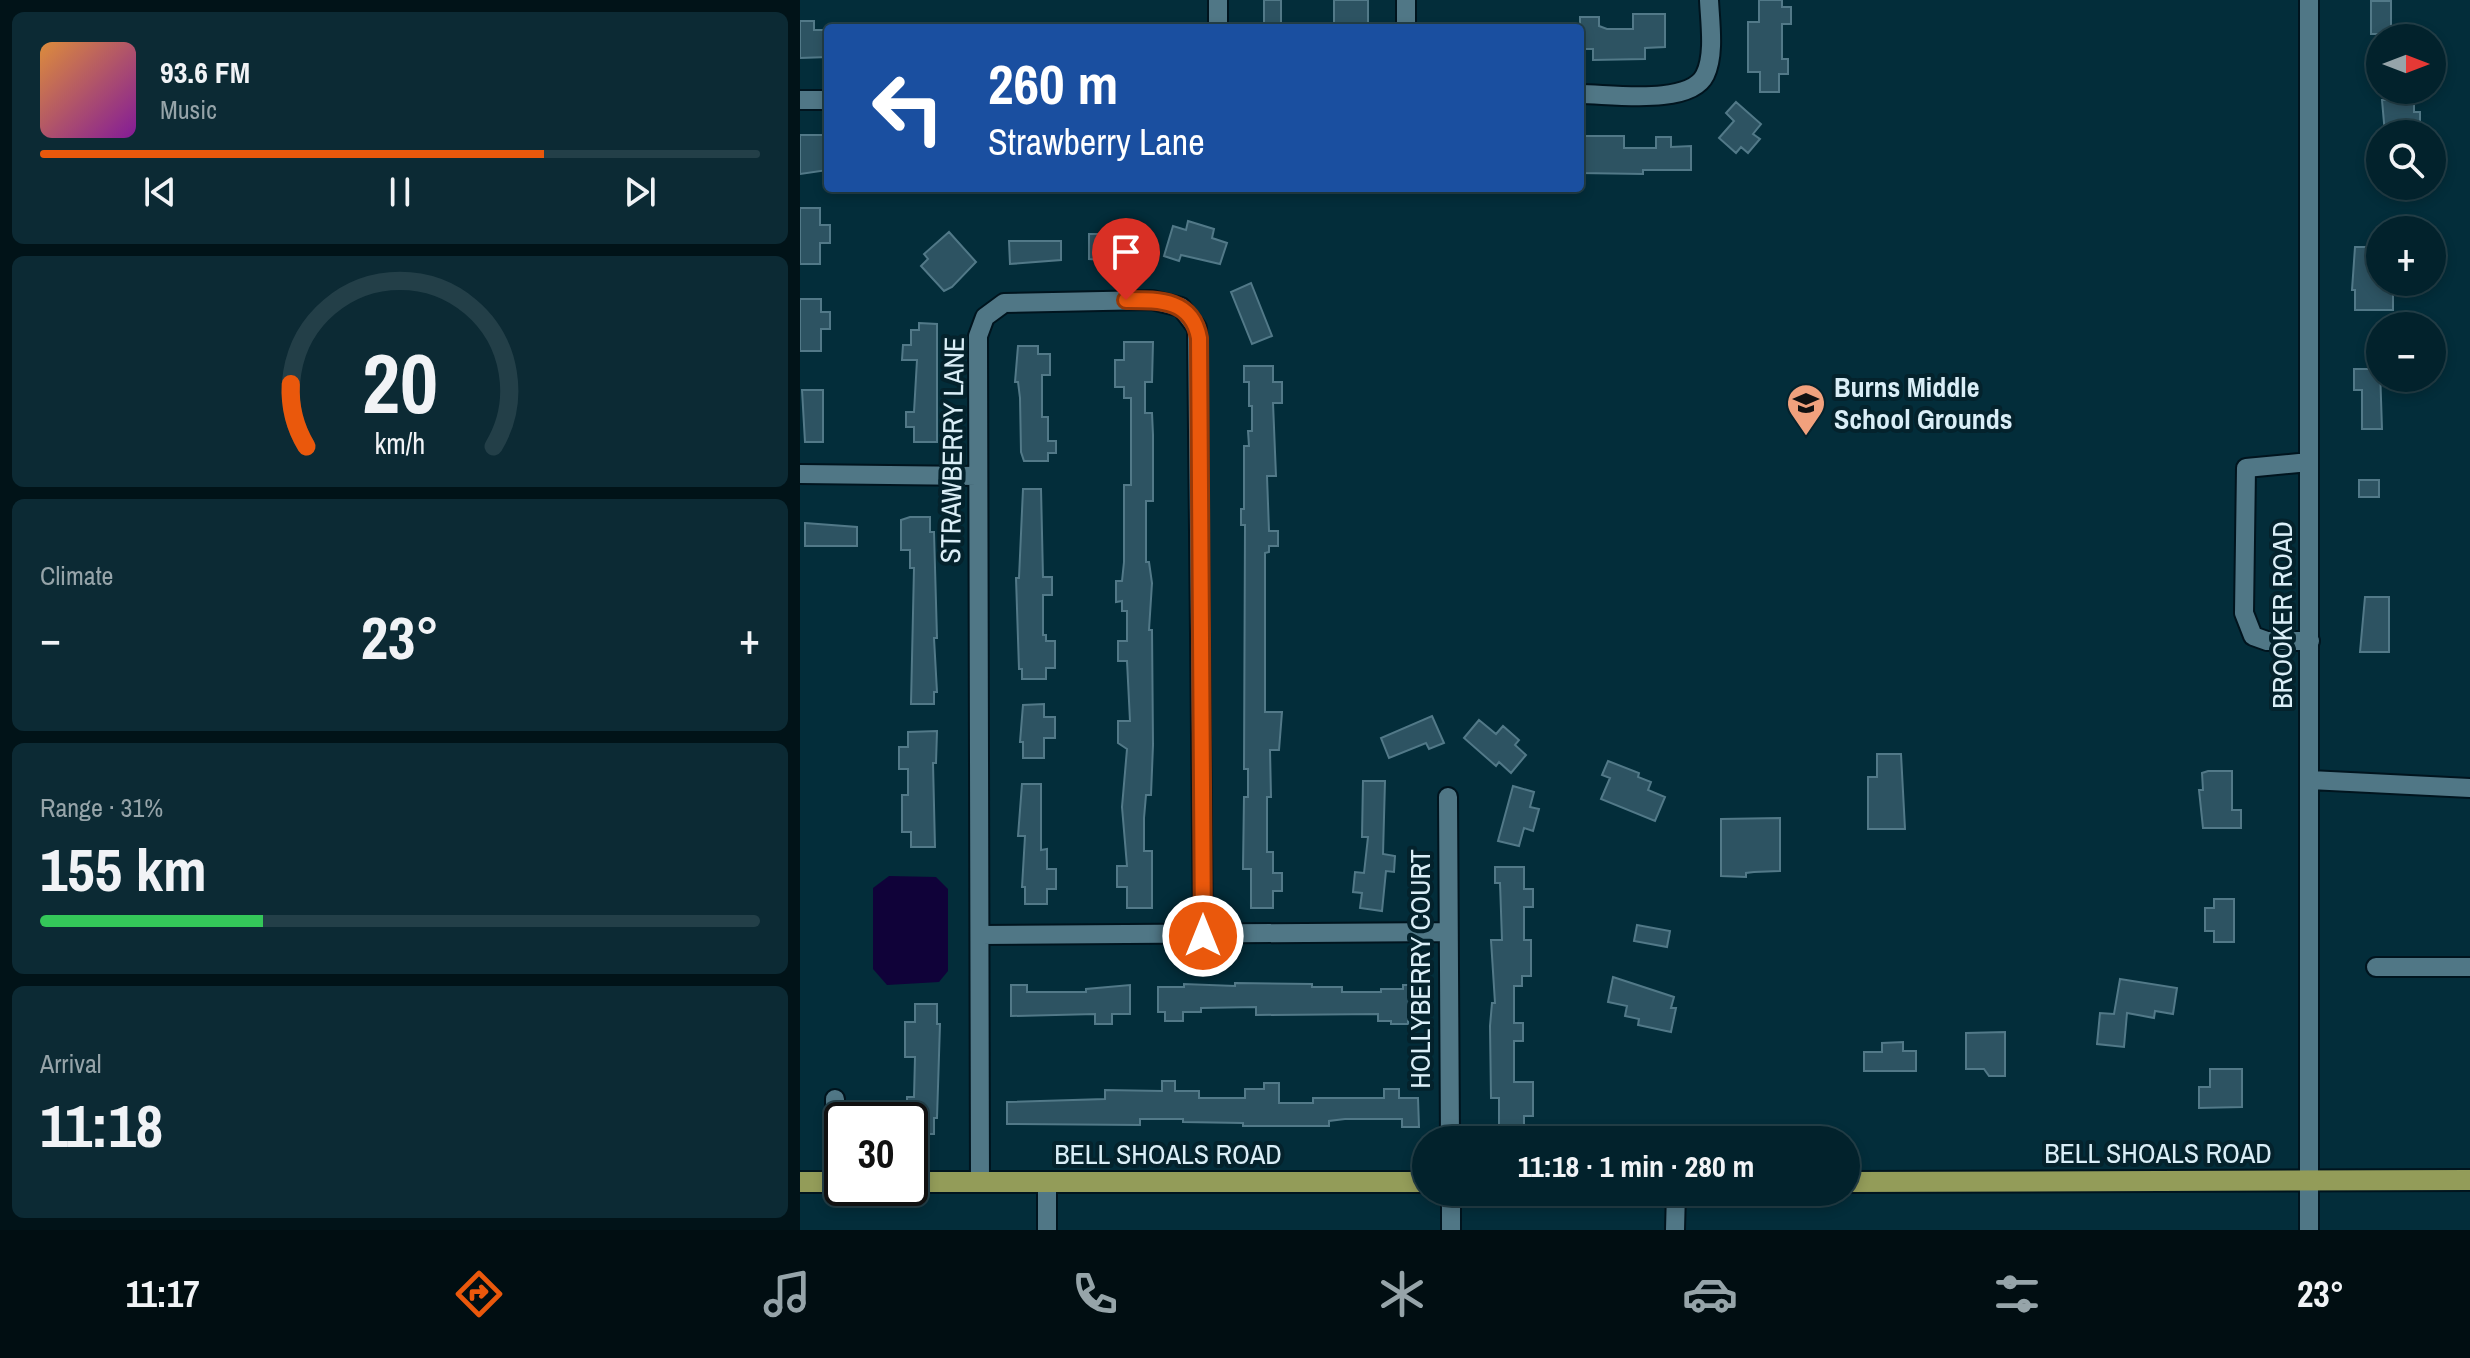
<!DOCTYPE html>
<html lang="en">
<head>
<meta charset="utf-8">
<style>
	:root { --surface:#02222c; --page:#0c2a34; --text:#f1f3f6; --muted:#96a4a9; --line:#233f48; --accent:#ea580c }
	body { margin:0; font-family:"Archivo Narrow",sans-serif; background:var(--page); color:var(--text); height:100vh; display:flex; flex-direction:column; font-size:30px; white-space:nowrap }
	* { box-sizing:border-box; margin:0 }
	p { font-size:26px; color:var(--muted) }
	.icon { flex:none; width:44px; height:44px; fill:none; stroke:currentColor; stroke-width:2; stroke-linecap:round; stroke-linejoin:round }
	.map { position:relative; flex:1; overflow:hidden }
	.details { display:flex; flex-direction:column; gap:12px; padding:12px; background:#011318; width:800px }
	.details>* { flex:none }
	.top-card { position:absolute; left:24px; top:24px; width:760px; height:168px; border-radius:8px; box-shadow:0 4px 12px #0003,0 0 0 2px var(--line); background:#1a4fa0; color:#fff; overflow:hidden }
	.needle { width:52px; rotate:90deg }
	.controls { position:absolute; left:1566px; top:24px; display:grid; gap:16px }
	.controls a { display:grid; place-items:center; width:80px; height:80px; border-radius:50%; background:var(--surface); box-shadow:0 4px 12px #0003,0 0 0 2px var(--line); font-size:40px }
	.speed { position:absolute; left:24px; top:1102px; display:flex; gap:16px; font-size:40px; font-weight:700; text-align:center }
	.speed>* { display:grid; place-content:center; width:104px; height:104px; border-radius:50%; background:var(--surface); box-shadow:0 4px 12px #0003,0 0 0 2px var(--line); line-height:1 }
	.speed .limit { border:4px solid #111; border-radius:12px; background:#fff; color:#111 }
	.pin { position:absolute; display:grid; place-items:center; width:68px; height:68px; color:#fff; margin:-82px -34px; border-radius:50% 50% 50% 0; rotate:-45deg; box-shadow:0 0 8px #0007 }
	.pin .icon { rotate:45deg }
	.me { position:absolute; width:88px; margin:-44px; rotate:0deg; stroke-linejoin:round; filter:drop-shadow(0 0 6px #0008) }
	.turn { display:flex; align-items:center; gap:28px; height:168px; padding:0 32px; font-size:36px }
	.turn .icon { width:104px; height:104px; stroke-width:2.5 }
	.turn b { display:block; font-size:56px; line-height:68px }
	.big { font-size:60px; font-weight:800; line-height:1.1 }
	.details .tile { flex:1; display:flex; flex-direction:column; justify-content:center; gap:12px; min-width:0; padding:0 28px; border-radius:12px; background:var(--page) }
	.details .dial { align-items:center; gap:0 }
	.dial svg { height:208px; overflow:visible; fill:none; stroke:var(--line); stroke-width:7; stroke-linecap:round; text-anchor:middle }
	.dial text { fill:var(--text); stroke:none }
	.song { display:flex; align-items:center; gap:24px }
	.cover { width:96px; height:96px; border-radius:12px; background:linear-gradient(135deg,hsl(30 70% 55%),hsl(290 70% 35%)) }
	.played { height:8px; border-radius:4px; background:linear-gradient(90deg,var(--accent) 70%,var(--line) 70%) }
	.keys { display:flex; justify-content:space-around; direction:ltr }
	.heat { display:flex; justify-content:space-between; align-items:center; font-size:44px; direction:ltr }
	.charge { height:12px; border-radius:6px; background:linear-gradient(90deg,#34c759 31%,var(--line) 0) }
	.trip { position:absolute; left:612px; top:1126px; width:448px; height:80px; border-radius:40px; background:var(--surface); box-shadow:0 4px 12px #0003,0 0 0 2px var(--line); font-weight:800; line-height:80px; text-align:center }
	.dock { display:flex; height:128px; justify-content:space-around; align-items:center; background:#010e12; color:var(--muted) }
	.dock .icon { width:56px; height:56px }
	.dock .active { color:var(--accent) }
	.dock b { font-size:36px; color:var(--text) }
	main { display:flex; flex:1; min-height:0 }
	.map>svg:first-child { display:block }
	.water { fill:#100239 }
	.building { fill:#2d5362; stroke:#527988; stroke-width:2 }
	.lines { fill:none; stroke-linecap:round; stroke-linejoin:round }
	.minor-casing { stroke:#00141e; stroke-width:22 }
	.major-casing { stroke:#00141e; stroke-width:24 }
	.minor { stroke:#507786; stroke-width:18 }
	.major { stroke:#939c59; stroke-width:20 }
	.route-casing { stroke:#983908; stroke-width:20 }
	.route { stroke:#ea580c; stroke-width:14 }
	.labels { text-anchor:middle; stroke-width:8; stroke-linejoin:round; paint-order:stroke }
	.poi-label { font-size:28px; font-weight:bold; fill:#daeef7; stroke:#04222c; text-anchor:start }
	.street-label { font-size:28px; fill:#daeef7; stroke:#04222c }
</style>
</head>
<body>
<main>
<section class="details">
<div class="tile">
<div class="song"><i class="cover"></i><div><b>93.6 FM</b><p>Music</p></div></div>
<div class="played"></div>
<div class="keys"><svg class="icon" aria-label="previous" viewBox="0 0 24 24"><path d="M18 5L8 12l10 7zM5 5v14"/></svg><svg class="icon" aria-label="pause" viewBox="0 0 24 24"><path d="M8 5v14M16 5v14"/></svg><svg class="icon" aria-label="next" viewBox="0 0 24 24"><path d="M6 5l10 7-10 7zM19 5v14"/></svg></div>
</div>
<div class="tile dial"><svg viewBox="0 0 100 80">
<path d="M14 69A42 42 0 1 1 86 69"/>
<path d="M14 69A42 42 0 0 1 8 45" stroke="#ea580c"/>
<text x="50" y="56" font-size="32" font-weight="700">20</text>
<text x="50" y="72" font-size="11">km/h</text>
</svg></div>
<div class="tile"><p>Climate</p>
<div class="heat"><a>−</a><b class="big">23°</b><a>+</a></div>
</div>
<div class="tile"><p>Range · 31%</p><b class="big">155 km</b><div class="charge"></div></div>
<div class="tile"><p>Arrival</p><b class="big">11:18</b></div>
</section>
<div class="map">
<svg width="1670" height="1230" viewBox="0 0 1670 1230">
	<rect width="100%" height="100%" fill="#032d3a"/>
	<!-- water -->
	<path class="water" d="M89,876L136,877L148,889V971L139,982L87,985L73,969V888Z"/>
	<!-- building -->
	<path class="building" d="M464,0H481V28H464Z
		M534,0H568V28H534Z
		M959,0H982V7H991V24H982V59H988V74H979V92H960V72H948V22H959Z
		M1571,1H1591V34H1571Z
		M833,14H865V47L845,48V59L793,60V49H780V17H799V26L807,29H833Z
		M0,21H14V30H28V57L0,58Z
		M1582,100H1614V112H1620V132L1585,134Z
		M936,102L961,124L953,134L960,139L948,153L941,147L936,153L919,138L934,121L926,113Z
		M0,135H28V170L0,174Z
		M780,136H824V148H856V137H871V147L891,146V170H843V174L780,173Z
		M0,208H20V225H30V243H20V264H0Z
		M388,221L414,229L412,238L427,243L420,264L381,255L379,261L364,256L373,226L386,230Z
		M149,232L176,262L152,287L144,291L121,266L128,259L124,254Z
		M289,234H333V262L289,259Z
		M209,241H261V260L210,264Z
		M1555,247H1580V282H1593V310H1555V290H1552Z
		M451,283L472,336L452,344L431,292Z
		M0,299H21V312H30V329H21V351H0Z
		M119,323L137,324V442H114V427H106V412H114L117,360H102L103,345H111V330H119Z
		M324,342H353L352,382H345V413H352L353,435V501H346V562H349L352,583L349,630H352L353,745L351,795H346L344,818V851H352V908H327V887H317V866H327L322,807L327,749L318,743V721H330L327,661H318V641H327V611H322V601L316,602V581H322L324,562V485H331V398H324V387H315V360H324Z
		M218,346H238V354H250V375H242V417H248V441H256V453H248V461H224L221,452L220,398L218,382H215Z
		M444,366H473V382H482V403H473L476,476H467L469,531H478V546H469V552L465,553V712H482L479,750H470L471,797H467V852H473V873H482V891H473V908H451V869H443L444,797H448V769H444L445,525H441V509H444V446H449L448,431H452V406H449V382H444Z
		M1554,369H1580L1582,429H1562V390H1554Z
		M2,390H23V442H5Z
		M1559,480H1579V497H1559Z
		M223,489H241L243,577H252V595H243V635H246V641H255V668H246V679H222V669H219L216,578H219Z
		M110,517H130V532H134L137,638H134L137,692H134V704H111L114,568H110V550H101V520Z
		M5,523L57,527V546H5Z
		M1565,597H1589V652H1560Z
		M244,704V717H255V738H244V758H223V742H220L223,705Z
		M632,716L644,743L629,749L626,743L589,758L581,738Z
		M679,720L696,734L703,726L719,740L715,745L726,755L711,773L699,762L696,766L664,738Z
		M137,731L136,763H133L135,847H111V832H102V795H108V769H99V747H108V732Z
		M1077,754H1101L1105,829H1068V777H1077Z
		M808,761L839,773L838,777L851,782L848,790L865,797L855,821L801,799L810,778L802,775Z
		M1408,771H1432V810H1441V828H1403L1399,790H1403L1402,773Z
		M563,781H585L583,854L595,856L594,872L586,871L582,911L560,908L562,893L553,892L555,872L564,873L568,837H562Z
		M222,784H241V850L247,849V869H256V889H247V904H225V887H222L225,836H218Z
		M713,786L734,792L730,807L739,809L733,831L724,828L719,846L698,841Z
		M980,818V871L954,872L946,873V877L921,876V819Z
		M695,867H724V889H733V907H724V940H731V976H722V986H714V1023H723V1041H714V1082H733V1116H724V1126H699V1098H691L690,1026L692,1003H695L691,940H702L700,883H695Z
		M1414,899H1434V942H1414V931H1405V908H1414Z
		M837,925L870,931L867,947L834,941Z
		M813,977L874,997L871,1008H876L871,1032L838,1025L839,1019L825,1016L827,1006L808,1002Z
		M1320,979L1377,988L1373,1014L1355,1011L1354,1018L1327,1013L1324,1047L1297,1044L1300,1013L1314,1014Z
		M435,983L512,984V987H542V992H581V989H603V985H620V1014H608V1024H591V1021H578V1014L456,1015V1007L401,1008V1012H383V1021H365V1012H358V987H384V984L435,986Z
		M211,985H227V992H286V989L330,985V1014H312V1024H295V1014L211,1016Z
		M115,1004H137V1024H140L137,1118H134V1134H114V1111H107V1097H114L115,1057H105V1022H115Z
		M1205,1032V1076H1189L1184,1069H1166V1033Z
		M1103,1042V1051H1116V1071H1064V1052H1082V1043Z
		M1410,1069H1442V1107L1399,1108V1087H1410Z
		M362,1081H375V1091H399V1098H445V1089H464V1083H479V1103H513V1098H584V1089H599V1098H618L619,1127H602V1119H545L529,1121V1126H443V1123L383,1122V1119H340V1125L207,1124V1102L305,1099V1090L362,1091Z"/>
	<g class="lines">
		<defs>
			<path id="minor" d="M606,0V28
				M1509,0V1230
				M418,28V0
				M780,94C811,94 890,106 905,75C915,55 910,22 909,0
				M0,100H28
				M1509,462L1446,468L1444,613L1453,636L1467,641H1510
				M0,474L177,476
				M1510,780L1670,788
				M648,797L650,1140
				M180,935L647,932
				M1576,967H1670
				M35,1099L36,1182
				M180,1181L178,336L185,317L204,303L352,300L381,307L397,328L403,936
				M247,1230V1181
				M651,1230V1192
				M875,1230L876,1192"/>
			<path id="major" d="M0,1182H42
				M110,1182H626
				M1046,1182L1670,1180"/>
		</defs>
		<!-- minor casing -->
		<use href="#minor" class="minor-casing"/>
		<!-- major casing -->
		<use href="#major" class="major-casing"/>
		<!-- minor -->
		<use href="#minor" class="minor"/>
		<!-- major -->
		<use href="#major" class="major"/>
	</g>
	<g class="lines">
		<defs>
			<path id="route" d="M326,300C359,300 392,299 399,338L403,936"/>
		</defs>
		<!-- route casing -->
		<use href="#route" class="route-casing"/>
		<!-- route -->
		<use href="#route" class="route"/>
	</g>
	<!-- icons -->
	<defs>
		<symbol id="school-pin" viewBox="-11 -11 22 30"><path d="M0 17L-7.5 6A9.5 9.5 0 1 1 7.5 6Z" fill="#f1a17d" stroke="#04222c"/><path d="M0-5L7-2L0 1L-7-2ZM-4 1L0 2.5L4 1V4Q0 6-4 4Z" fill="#111"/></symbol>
	</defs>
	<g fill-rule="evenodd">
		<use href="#school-pin" x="984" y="381" width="44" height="60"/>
	</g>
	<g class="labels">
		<!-- poi labels -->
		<g class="poi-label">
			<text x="1034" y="397">Burns Middle<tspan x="1034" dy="32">School Grounds</tspan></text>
		</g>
		<!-- street labels -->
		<g class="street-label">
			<text transform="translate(152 450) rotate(-89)" y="10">STRAWBERRY LANE</text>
			<text transform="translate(1482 615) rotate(-90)" y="10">BROOKER ROAD</text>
			<text transform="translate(620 969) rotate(-90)" y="10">HOLLYBERRY COURT</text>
			<text x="1358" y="1163">BELL SHOALS ROAD</text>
			<text x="368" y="1164">BELL SHOALS ROAD</text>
		</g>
	</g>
</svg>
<div class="controls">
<a><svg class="needle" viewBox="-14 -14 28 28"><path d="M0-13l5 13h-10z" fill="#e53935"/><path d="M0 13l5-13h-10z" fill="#96a4a9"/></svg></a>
<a><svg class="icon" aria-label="search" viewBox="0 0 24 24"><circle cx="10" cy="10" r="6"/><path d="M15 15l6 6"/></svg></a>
<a>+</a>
<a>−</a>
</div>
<div class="speed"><div class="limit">30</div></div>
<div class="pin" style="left:326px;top:300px;background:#d93025"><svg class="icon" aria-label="arrive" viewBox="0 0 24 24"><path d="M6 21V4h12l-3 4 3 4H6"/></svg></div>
<svg class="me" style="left:403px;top:936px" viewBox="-20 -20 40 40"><circle r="17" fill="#ea580c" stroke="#fff" stroke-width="3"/><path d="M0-11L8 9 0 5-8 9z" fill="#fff"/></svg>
<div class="trip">11:18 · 1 min · 280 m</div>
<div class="top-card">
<div class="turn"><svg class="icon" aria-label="left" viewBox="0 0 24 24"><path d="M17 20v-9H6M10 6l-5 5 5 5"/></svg><div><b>260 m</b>Strawberry Lane</div></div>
</div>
</div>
</main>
<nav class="dock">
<b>11:17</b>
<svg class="icon active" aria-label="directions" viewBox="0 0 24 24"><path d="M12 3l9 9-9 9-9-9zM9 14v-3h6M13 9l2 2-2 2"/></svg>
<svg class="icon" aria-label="music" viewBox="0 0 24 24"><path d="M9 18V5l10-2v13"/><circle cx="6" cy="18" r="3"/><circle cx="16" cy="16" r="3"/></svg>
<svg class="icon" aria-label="phone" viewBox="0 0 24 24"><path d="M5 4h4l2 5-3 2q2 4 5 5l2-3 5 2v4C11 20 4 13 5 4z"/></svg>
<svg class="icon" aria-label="climate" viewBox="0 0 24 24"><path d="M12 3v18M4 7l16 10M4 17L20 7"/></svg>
<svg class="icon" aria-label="car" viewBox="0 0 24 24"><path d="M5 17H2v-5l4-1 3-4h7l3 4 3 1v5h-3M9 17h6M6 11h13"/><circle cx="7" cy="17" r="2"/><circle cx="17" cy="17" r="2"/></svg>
<svg class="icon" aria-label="filters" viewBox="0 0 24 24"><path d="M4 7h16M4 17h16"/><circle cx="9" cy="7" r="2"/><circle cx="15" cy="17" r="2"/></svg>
<b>23°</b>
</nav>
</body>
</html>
